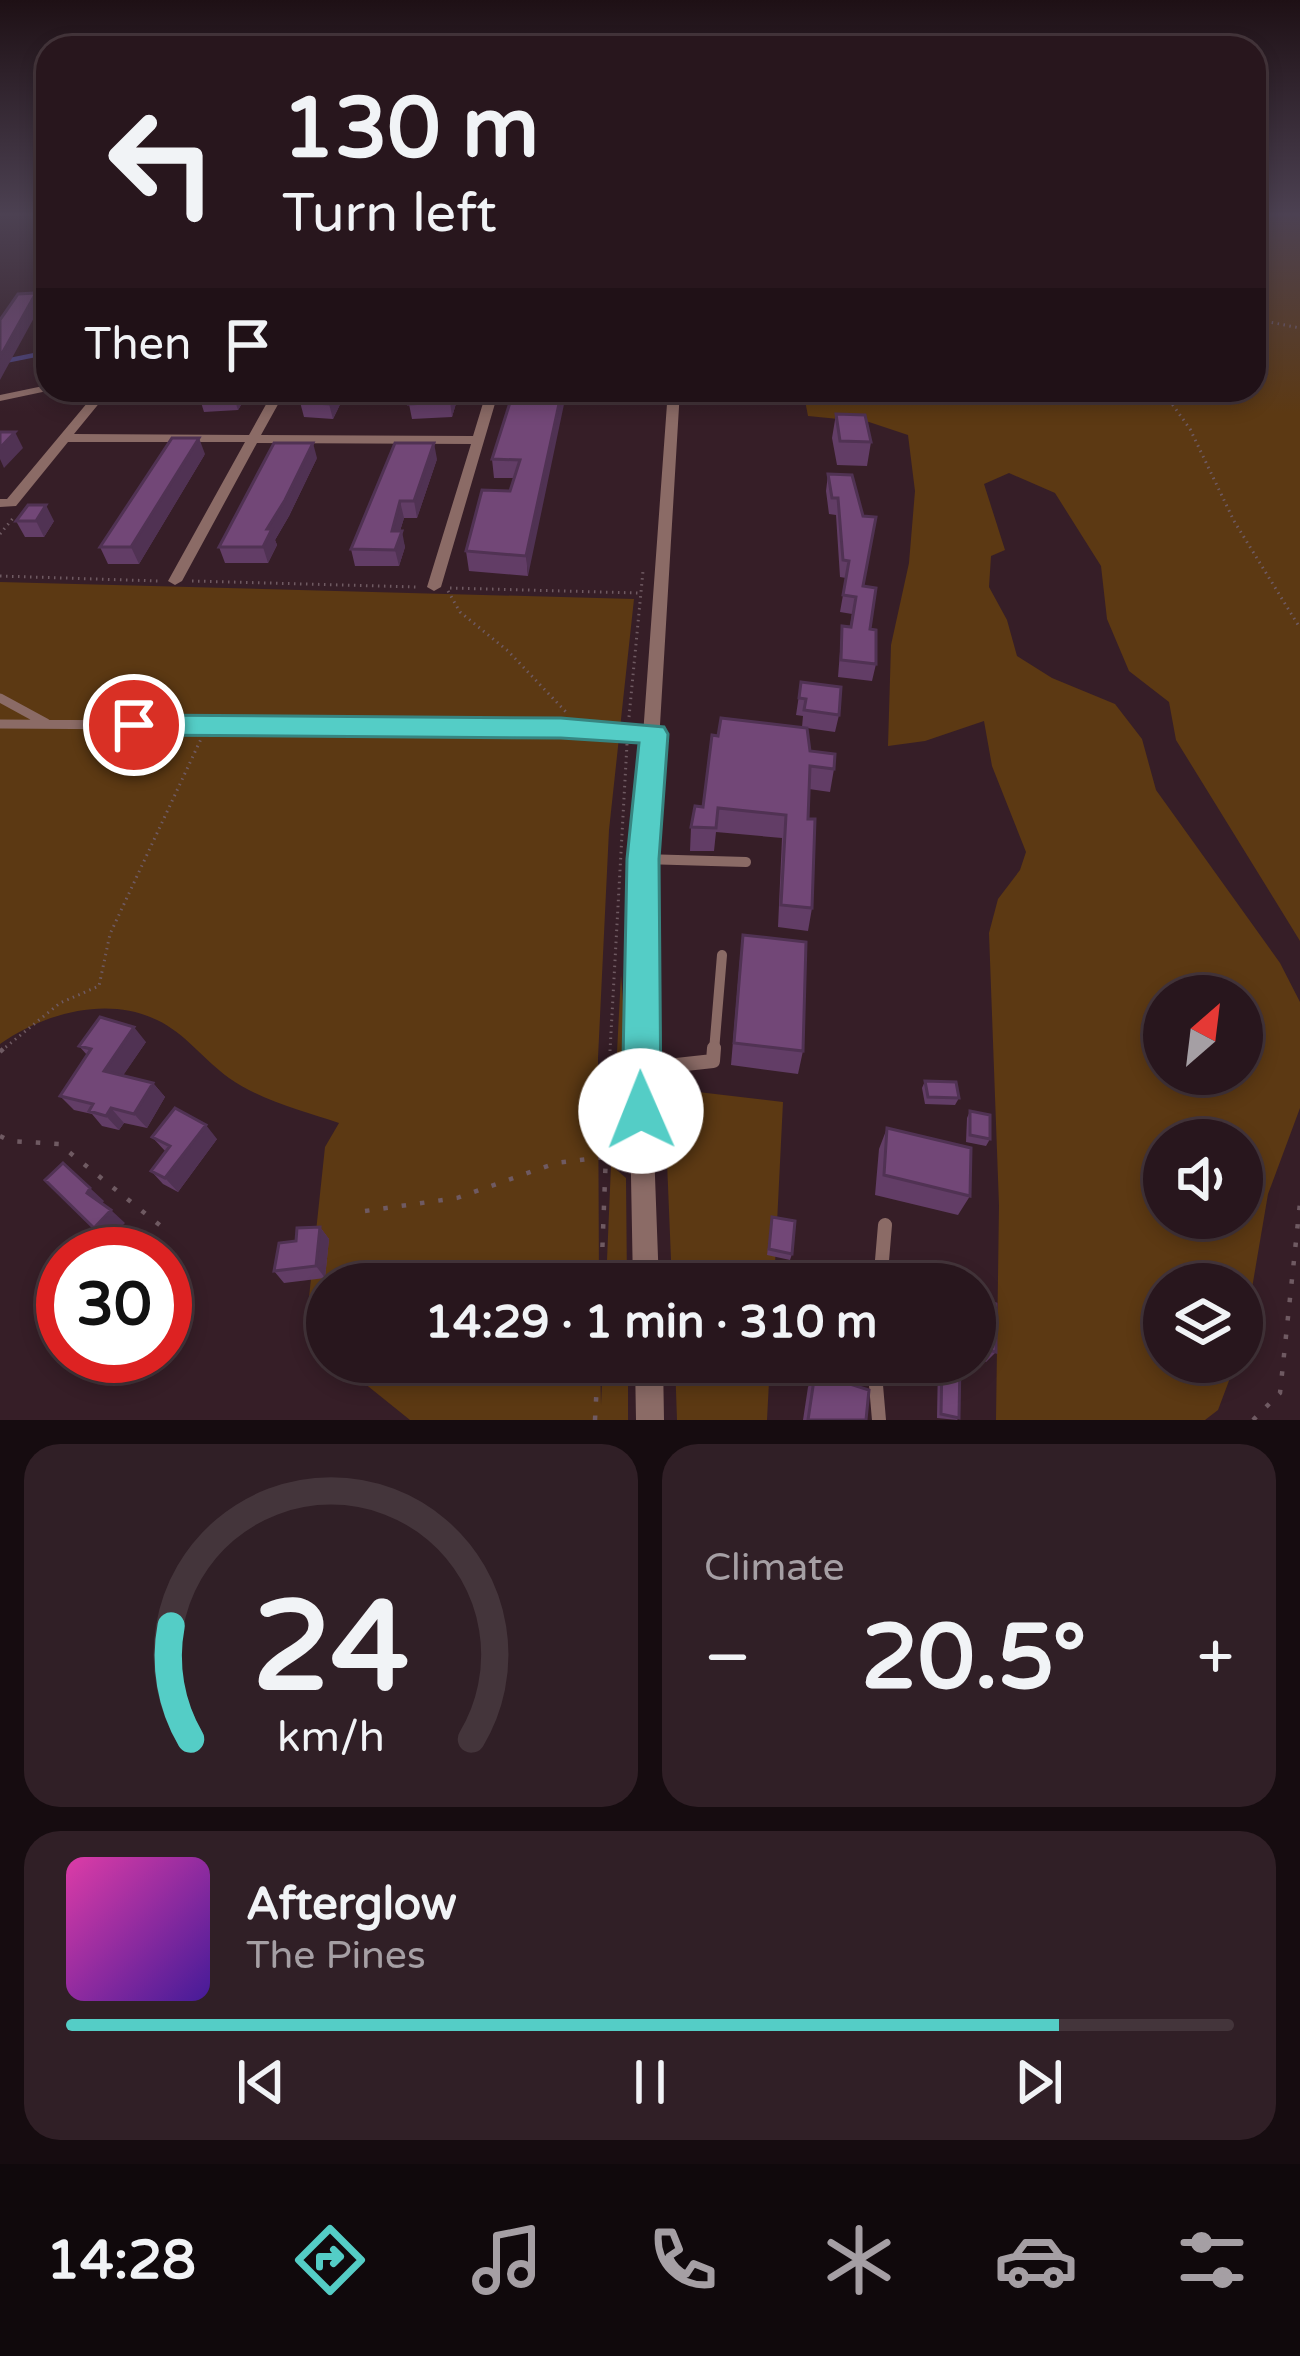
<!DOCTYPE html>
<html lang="en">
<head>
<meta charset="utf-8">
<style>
	:root { --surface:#28161d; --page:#301f26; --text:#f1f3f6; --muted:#a59fa4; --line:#44353b; --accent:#54cdc6 }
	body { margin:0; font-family:"Varela Round",sans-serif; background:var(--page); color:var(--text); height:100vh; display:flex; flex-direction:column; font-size:45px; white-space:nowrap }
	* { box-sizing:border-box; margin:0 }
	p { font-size:39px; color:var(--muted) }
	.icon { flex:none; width:66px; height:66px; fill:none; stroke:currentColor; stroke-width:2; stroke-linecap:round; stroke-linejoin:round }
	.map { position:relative; height:1420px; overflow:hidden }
	.side { display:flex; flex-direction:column; gap:24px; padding:24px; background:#160c10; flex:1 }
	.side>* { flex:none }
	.banner { position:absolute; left:36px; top:36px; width:1230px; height:366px; border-radius:36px; box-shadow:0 6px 18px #0003,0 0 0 3px var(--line); background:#28161d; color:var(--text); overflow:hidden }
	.needle { width:78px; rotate:28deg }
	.tools { position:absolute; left:1143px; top:975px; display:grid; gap:24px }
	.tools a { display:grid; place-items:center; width:120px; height:120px; border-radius:50%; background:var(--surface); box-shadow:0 6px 18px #0003,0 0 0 3px var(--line); font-size:60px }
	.speed { position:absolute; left:36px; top:1227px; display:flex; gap:24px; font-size:60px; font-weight:700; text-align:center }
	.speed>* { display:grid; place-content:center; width:156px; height:156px; border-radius:50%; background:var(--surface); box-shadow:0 6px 18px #0003,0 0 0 3px var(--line); line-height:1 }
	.speed .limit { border:18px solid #d22; background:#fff; color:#111 }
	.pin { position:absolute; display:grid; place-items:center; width:102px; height:102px; color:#fff; margin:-51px; border:6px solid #fff; border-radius:50%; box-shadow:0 3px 12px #0007 }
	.me { position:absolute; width:132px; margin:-66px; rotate:359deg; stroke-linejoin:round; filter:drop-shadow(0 0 9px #0008) }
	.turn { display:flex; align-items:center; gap:42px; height:252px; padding:0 48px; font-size:54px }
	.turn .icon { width:156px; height:156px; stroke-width:2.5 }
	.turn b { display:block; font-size:84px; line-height:102px }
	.then { display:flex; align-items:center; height:114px; padding:0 48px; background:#0003; gap:24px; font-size:45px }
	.big { font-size:90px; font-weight:800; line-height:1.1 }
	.side .widget { flex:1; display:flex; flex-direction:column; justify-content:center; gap:18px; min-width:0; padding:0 42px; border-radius:36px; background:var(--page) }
	.side .dial { align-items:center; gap:0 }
	.dial svg { height:312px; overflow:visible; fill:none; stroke:var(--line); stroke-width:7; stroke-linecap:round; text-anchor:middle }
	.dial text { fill:var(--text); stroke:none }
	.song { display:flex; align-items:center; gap:36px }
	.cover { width:144px; height:144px; border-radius:18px; background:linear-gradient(135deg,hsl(320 70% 55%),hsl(260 70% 35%)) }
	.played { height:12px; border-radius:6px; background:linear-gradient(90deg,var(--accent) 85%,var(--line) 85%) }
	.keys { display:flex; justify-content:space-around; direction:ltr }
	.heat { display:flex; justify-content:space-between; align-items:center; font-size:66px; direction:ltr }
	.side .tiles { flex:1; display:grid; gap:24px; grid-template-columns:1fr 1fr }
	.widget:last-child { grid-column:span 2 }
	.trip { position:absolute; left:306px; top:1263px; width:690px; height:120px; border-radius:60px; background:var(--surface); box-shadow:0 6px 18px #0003,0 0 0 3px var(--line); font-weight:800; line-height:120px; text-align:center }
	.dock { display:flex; height:192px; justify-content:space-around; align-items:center; background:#10090c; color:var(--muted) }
	.dock .icon { width:84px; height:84px }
	.dock .on { color:var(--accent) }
	.dock b { font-size:54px; color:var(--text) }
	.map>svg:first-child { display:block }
	.green { fill:#5c3913; fill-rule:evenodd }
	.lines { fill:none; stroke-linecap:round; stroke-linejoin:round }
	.stream-far1 { stroke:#4b417a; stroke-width:3 }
	.stream { stroke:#4b417a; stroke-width:4.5 }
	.path-far1 { stroke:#6f5a62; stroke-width:3; stroke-dasharray:1.5 4.5; stroke-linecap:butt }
	.path { stroke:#6f5a62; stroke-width:4.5; stroke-dasharray:4.5 14; stroke-linecap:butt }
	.lane-far2 { stroke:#8b6b66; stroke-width:9 }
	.lane-far1 { stroke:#8b6b66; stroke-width:10 }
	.lane { stroke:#8b6b66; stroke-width:14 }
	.street { fill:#8b6b66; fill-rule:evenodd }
	.wall { fill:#623d66 }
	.shaded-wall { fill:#503253 }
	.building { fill:#724777; stroke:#503253; stroke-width:3 }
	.route { fill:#54cdc6; stroke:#378581; stroke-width:3 }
</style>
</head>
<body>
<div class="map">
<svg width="1300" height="1420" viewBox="0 0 1300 1420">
	<rect width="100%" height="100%" fill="#361e27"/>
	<!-- green -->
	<path class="green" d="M1254,214H1300V941L1176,740L1169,702L1129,671L1107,619L1101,566L1055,493L1009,473L984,484L1005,550L991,556L989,587L1007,620L1017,656L1052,678L1115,704L1142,739L1156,790L1280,963L1300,1002V1108L1268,1194L1242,1347V1284H1164V1362H1236L1218,1410L1205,1420H996L999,1205L989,933L998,899L1020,870L1026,852L992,766L984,721L925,741L888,746L891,645L909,563L915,491L908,435L869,422L808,416L803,390H1254ZM1164,996H1242V1074H1164ZM1164,1140H1242V1218H1164Z
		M0,582L634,599L609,830L598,1058L599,1284H327V1353L305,1335L325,1147L339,1123C303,1111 260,1100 229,1078C204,1060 185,1033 157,1020C106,995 43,1014 0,1044Z
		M621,975L625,1027L623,1141L612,1149Z
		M664,1088L783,1102L774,1284H672Z
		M611,1165L626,1178L627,1284H606Z
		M338,1362H600L601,1405L603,1362H628V1420H410Z
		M675,1362H770L767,1420H677Z"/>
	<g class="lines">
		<!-- stream-far1 -->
		<path class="stream-far1" d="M30,356L48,352"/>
		<!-- stream -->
		<path class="stream" d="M0,362L45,353"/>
		<!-- path-far1 -->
		<path class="path-far1" d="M1254,319L1300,328
			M1162,390L1190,429L1234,521L1300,628
			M0,534L14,517
			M0,576L159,581
			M192,581L417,587
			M450,588L639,593
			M448,591L460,612L508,651L566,712
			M629,717L643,571
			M1,1051L60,1003L99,986L110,934L201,739
			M610,1051L627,744"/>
		<!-- path -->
		<path class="path" d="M0,1052L4,1048
			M0,1136L10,1141L59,1144L162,1227
			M365,1211L457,1198L556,1163L604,1157
			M601,1284L610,1048
			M595,1420L598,1362
			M1253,1420L1280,1393L1300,1203"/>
		<!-- lane-far2 -->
		<path class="lane-far2" d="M0,698L46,723
			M0,724L561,728L654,734"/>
		<!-- lane-far1 -->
		<path class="lane-far1" d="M643,859L746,862
			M714,1051L722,955"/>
		<!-- lane -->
		<path class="lane" d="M640,1069L713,1061L714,1048
			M880,1284L885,1225
			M874,1362L879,1420"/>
		<!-- street -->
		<path class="street" d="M48,385V390H52L0,401V395Z
			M98,390H110L74,434L249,435L274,390H286L261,435L473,436L487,390H499L441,587L434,591L427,587L471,444L257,443L182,581L175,585L168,581L245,442H68L16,506L0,507V499H7Z
			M668,390H680L652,859L651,1069L659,1284H633L629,1069L634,859Z
			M635,1362H663L664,1420H636Z"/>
	</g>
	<!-- wall -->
	<path class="wall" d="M203,390H250L238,410L204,412L199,396Z
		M306,390H347L333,419L304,417L300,402Z
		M460,390L452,417L412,419L409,404Z
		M514,390L528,576L469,571L466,551L510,491L514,478H494L492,459Z
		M836,414L871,442L867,466L837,465L832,438Z
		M205,454L139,564H108L100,547Z
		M317,458L289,516L275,540L277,545L268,563H225L219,547Z
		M437,459L417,518H404L400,531L405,547L399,566H355L351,549Z
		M828,474L852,475L863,586L876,664L872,681L838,677L842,626L850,627L852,614L840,612L846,578L840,577L836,515L829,514L826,491Z
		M16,521H54L44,537H25Z
		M801,682L839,715L835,732L807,728L810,751L834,769L830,792L809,789L808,819L812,908L808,931L778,927L782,838L716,832L714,851H690L691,827L703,807L718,736L802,727L803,716L796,715Z
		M740,959L803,1051L798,1074L731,1065Z
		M146,1042L123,1075L153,1083L165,1097L147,1128L124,1123L119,1130L102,1126L92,1114L74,1110L60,1096L87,1055L79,1046Z
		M925,1081L959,1098L955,1105L925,1104L922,1088Z
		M970,1111L990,1139L986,1146L966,1142L967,1118Z
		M887,1128L970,1196L958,1215L875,1195L879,1149Z
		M152,1137L217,1139L178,1192L163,1184L151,1171L166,1152Z
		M772,1217L792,1254L790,1260L767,1255Z
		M320,1227L329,1239L325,1278L284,1283L274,1271L296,1241Z
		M975,1298L996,1352L986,1362L975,1359Z
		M938,1362H960L959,1418L957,1420L937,1418Z
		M815,1373L866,1420H803L808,1387Z"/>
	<!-- shaded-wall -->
	<path class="shaded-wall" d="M36,293L41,305L0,380V357Z
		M236,390H250L238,410L233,395Z
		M336,390H347L333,419L329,404Z
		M453,390H460L452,417L450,401Z
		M562,390H567L528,576L526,556Z
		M15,432L23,448L4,468L0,459V448Z
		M199,438L205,454L139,564L131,547Z
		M313,443L317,458L289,516L275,540L277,545L268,563L263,547L267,529Z
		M434,443L437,459L417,518L414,501Z
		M400,501L404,518L395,547L392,531Z
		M46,505L54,521L44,537L36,521Z
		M402,531L405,547L399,566L395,550Z
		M134,1027L146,1042L116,1086L104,1071Z
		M153,1083L165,1097L147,1128L134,1114Z
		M111,1108L124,1123L119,1130L106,1116Z
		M206,1125L217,1139L178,1192L165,1178Z
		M90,1188L104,1201L101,1206L87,1193Z
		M111,1210L125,1223L108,1240L94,1228Z
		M320,1227L329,1239L325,1278L316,1266Z
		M165,1310L173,1316L165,1326Z
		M118,1356H141L123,1377L108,1367Z"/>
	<!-- building -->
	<path class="building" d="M36,293L0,357V320L18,294Z
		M203,390H236L233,395L199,396Z
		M306,390H336L329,404L300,402Z
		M413,390H453L450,401L409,404Z
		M514,390H562L526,556L466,551L482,490L510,491L520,460L492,459Z
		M836,414L865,415L871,442L840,441Z
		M0,432H15L0,448Z
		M172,438H199L131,547H100Z
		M274,443H313L285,500L267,529H272L263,547H219Z
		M395,443H434L414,501H400L392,531H402L395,550L351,549Z
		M828,474L852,475L863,516L876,517L863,586L876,588L870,629L876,630V664L841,660L842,626L851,627L856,597L843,595L849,561L843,560L838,498H832Z
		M28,505H46L36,521H16Z
		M801,682L841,687L839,715L804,710L806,699L799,698Z
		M721,718L807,728L810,751L835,754L834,769L810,766L808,819H815L812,908L781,905L786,815L718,808L716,828L691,827L695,806L703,807L712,735L718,736Z
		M743,935L806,942L803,1051L734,1043Z
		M100,1017L134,1027L104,1071L153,1083L134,1114L111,1108L106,1116L89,1111L93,1104L60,1096L91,1049L79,1046Z
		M925,1081L956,1082L959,1098L928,1097Z
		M175,1108L206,1125L165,1178L151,1171L170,1146L152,1137Z
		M970,1111L990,1115V1139L970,1135Z
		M887,1128L971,1148L970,1196L884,1175Z
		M63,1163L90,1188L87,1193L111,1210L94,1228L45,1180Z
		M772,1217L795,1221L792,1254L769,1249Z
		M320,1227L316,1266L274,1271L279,1243L296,1241L297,1228Z
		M975,1298L996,1304V1352L975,1346Z
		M95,1356H118L108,1367Z
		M942,1362H960L959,1418L941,1414Z
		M815,1373L869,1390L866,1420H808Z"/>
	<!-- sky -->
	<linearGradient id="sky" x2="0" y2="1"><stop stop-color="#1e1015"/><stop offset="0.52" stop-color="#4c4152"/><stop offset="1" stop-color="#4c4152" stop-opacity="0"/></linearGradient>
	<rect width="1300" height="413" fill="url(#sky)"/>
	<!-- route -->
	<path class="route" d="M134,715L561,718L664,727L668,734L659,859L661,1111L655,1125L641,1130L628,1125L622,1111L627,859L639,743L561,738L134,735L121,725Z"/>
</svg>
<div class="tools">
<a><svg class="needle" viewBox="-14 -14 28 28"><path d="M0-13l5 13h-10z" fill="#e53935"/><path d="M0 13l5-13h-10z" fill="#a59fa4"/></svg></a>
<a><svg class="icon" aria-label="sound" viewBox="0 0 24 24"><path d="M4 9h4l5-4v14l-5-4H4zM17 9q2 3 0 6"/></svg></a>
<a><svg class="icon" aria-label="layers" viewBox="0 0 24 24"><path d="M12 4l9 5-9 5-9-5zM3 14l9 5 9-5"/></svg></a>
</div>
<div class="speed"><div class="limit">30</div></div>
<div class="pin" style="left:134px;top:725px;background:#d93025"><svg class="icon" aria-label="arrive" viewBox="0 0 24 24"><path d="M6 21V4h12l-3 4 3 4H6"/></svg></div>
<svg class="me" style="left:641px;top:1111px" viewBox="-20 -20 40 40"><circle r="19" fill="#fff"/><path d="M0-13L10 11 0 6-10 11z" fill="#54cdc6"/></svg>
<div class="trip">14:29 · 1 min · 310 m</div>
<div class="banner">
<div class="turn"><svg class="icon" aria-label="left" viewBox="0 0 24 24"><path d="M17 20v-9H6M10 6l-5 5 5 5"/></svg><div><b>130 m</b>Turn left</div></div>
<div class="then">Then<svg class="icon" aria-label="arrive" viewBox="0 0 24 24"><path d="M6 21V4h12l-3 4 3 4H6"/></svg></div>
</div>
</div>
<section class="side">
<div class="tiles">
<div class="widget dial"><svg viewBox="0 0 100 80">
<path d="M14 69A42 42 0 1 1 86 69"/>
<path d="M14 69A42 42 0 0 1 9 40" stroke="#54cdc6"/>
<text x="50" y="56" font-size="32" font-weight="700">24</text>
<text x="50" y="72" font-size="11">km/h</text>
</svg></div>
<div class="widget"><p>Climate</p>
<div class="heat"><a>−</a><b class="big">20.5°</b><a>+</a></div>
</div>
<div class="widget">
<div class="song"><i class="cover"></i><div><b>Afterglow</b><p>The Pines</p></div></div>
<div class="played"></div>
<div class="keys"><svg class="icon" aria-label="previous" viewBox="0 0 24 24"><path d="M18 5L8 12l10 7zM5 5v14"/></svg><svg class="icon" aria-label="pause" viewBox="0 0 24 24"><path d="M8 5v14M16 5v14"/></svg><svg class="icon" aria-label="next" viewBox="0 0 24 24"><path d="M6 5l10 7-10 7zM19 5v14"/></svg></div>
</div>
</div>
</section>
<nav class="dock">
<b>14:28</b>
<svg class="icon on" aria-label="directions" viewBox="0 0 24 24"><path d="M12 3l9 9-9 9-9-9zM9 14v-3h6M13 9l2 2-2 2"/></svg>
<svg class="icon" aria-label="music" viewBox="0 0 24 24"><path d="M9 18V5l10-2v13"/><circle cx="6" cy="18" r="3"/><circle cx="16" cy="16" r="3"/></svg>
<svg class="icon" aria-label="phone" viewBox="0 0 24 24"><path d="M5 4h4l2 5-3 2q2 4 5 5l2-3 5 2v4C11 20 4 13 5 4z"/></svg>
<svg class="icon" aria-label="climate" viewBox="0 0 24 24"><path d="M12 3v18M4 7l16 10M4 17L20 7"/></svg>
<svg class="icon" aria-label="car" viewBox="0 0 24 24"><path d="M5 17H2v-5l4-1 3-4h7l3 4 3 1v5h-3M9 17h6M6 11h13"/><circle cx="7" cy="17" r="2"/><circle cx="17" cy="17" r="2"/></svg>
<svg class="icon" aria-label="filters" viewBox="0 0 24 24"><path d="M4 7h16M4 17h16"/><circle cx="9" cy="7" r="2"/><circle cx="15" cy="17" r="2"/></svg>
</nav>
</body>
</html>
